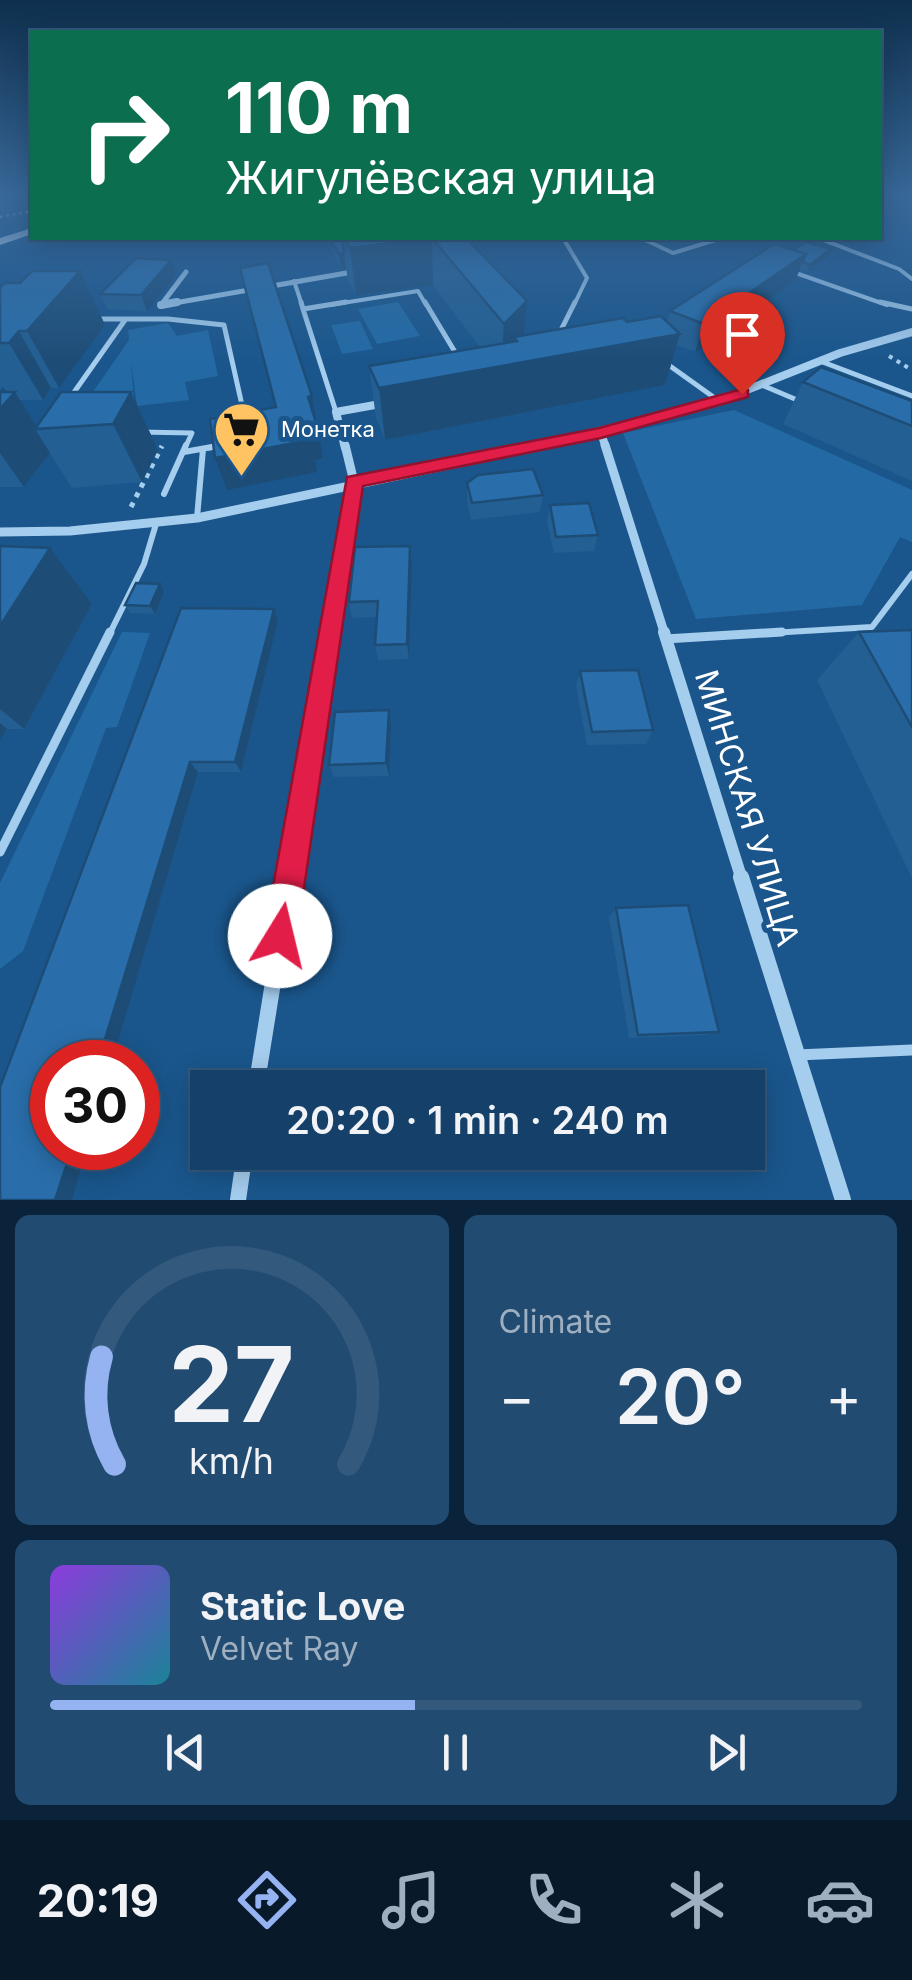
<!DOCTYPE html>
<html lang="en">
<head>
<meta charset="utf-8">
<style>
	:root { --surface:#144069; --page:#214b71; --text:#f1f3f6; --muted:#9dafc0; --line:#33597d; --accent:#95b2f1 }
	body { margin:0; font-family:Inter,sans-serif; background:var(--page); color:var(--text); height:100vh; display:flex; flex-direction:column; font-size:38px; white-space:nowrap }
	* { box-sizing:border-box; margin:0 }
	p { font-size:32px; color:var(--muted) }
	.icon { flex:none; width:55px; height:55px; fill:none; stroke:currentColor; stroke-width:2; stroke-linecap:round; stroke-linejoin:round }
	.map { position:relative; height:1200px; overflow:hidden }
	.drawer { display:flex; flex-direction:column; gap:15px; padding:15px; background:#0b233a; flex:1 }
	.drawer>* { flex:none }
	.top-card { position:absolute; left:30px; top:30px; width:852px; height:210px; border-radius:0px; box-shadow:0 5px 25px #0003,0 0 0 2px var(--line); background:#0b6e4f; color:#fff; overflow:hidden }
	.speed { position:absolute; left:30px; top:1040px; display:flex; gap:20px; font-size:50px; font-weight:700; text-align:center }
	.speed>* { display:grid; place-content:center; width:130px; height:130px; border-radius:50%; background:var(--surface); box-shadow:0 5px 25px #0003,0 0 0 2px var(--line); line-height:1 }
	.speed .limit { border:15px solid #d22; background:#fff; color:#111 }
	.pin { position:absolute; display:grid; place-items:center; width:85px; height:85px; color:#fff; margin:-102px -42px; border-radius:50% 50% 50% 0; rotate:-45deg; box-shadow:0 0 10px #0007 }
	.pin .icon { rotate:45deg }
	.me { position:absolute; width:110px; margin:-55px; rotate:9deg; stroke-linejoin:round; filter:drop-shadow(0 0 8px #0008) }
	.turn { display:flex; align-items:center; gap:35px; height:210px; padding:0 30px; font-size:45px }
	.turn .icon { width:130px; height:130px; stroke-width:2.5 }
	.turn b { display:block; font-size:70px; line-height:85px }
	.big { font-size:75px; font-weight:600; line-height:1.1 }
	.drawer .tile { flex:1; display:flex; flex-direction:column; justify-content:center; gap:15px; min-width:0; padding:0 35px; border-radius:15px; background:var(--page) }
	.drawer .dial { align-items:center; gap:0 }
	.dial svg { height:260px; overflow:visible; fill:none; stroke:var(--line); stroke-width:7; stroke-linecap:round; text-anchor:middle }
	.dial text { fill:var(--text); stroke:none }
	.song { display:flex; align-items:center; gap:30px }
	.cover { width:120px; height:120px; border-radius:15px; background:linear-gradient(135deg,hsl(270 70% 55%),hsl(190 70% 35%)) }
	.played { height:10px; border-radius:5px; background:linear-gradient(90deg,var(--accent) 45%,var(--line) 45%) }
	.keys { display:flex; justify-content:space-around; direction:ltr }
	.heat { display:flex; justify-content:space-between; align-items:center; font-size:55px; direction:ltr }
	.drawer .tiles { flex:1; display:grid; gap:15px; grid-template-columns:1fr 1fr }
	.tile:last-child { grid-column:span 2 }
	.trip { position:absolute; left:190px; top:1070px; width:575px; height:100px; border-radius:0px; background:var(--surface); box-shadow:0 5px 25px #0003,0 0 0 2px var(--line); font-weight:600; line-height:100px; text-align:center }
	.tabs { display:flex; height:160px; justify-content:space-around; align-items:center; background:#081a2a; color:var(--muted) }
	.tabs .icon { width:70px; height:70px }
	.tabs .active { color:var(--accent) }
	.tabs b { font-size:45px; color:var(--text) }
	.map>svg:first-child { display:block }
	.green { fill:#236aa5 }
	.lines { fill:none; stroke-linecap:round; stroke-linejoin:round }
	.path-far2 { stroke:#a5cdee; stroke-width:2.5; stroke-dasharray:2.5 4; stroke-linecap:butt }
	.path-far1 { stroke:#a5cdee; stroke-width:4; stroke-dasharray:4 5; stroke-linecap:butt }
	.path { stroke:#a5cdee; stroke-width:5; stroke-dasharray:5 6; stroke-linecap:butt }
	.lane-far4 { stroke:#a5cdee; stroke-width:4 }
	.lane-far3 { stroke:#a5cdee; stroke-width:5 }
	.lane-far2 { stroke:#a5cdee; stroke-width:6 }
	.lane-far1 { stroke:#a5cdee; stroke-width:9 }
	.lane { stroke:#a5cdee; stroke-width:11 }
	.street-far4 { stroke:#a5cdee; stroke-width:5 }
	.street-far3 { stroke:#a5cdee; stroke-width:8 }
	.street-far2 { stroke:#a5cdee; stroke-width:9 }
	.street-far1 { stroke:#a5cdee; stroke-width:12 }
	.street { stroke:#a5cdee; stroke-width:16 }
	.secondary { fill:#d2e7fa; fill-rule:evenodd }
	.wall { fill:#235f92 }
	.shaded-wall { fill:#1d4d77 }
	.building { fill:#296eaa; stroke:#1d4d77; stroke-width:2.5 }
	.route { fill:#e11d48; stroke:#92132f; stroke-width:2.5 }
	.labels { text-anchor:middle; stroke-width:10; stroke-linejoin:round; paint-order:stroke }
	.far-poi-label { font-size:22px; fill:#fff; stroke:#1a568c; text-anchor:start }
	.near-street-label { font-size:32px; fill:#fff; stroke:#1a568c }
</style>
</head>
<body>
<div class="map">
<svg width="912" height="1200" viewBox="0 0 912 1200">
	<rect width="100%" height="100%" fill="#1a568c"/>
	<!-- green -->
	<path class="green" d="M398,302L420,336L377,344L358,309Z
		M360,321L373,349L342,354L331,325Z
		M168,323L177,336L208,330L218,376L185,382L189,400L137,406L131,361L134,406L86,402L129,340L128,330Z
		M734,410L912,490V542L900,537L862,605L696,619L623,433Z
		M122,632L150,633L117,727L106,728L23,951L0,969V883Z"/>
	<g class="lines">
		<!-- path-far2 -->
		<path class="path-far2" d="M0,217L32,211"/>
		<!-- path-far1 -->
		<path class="path-far1" d="M889,356L912,370"/>
		<!-- path -->
		<path class="path" d="M131,507L162,446"/>
		<!-- lane-far4 -->
		<path class="lane-far4" d="M563,238L587,278L574,305
			M641,238L673,253L722,238
			M818,238L899,269L912,279
			M793,272L887,305
			M294,281L302,305
			M330,305L418,291L426,305"/>
		<!-- lane-far3 -->
		<path class="lane-far3" d="M301,302L303,309L346,302
			M425,302L458,357
			M880,302L912,309
			M303,309L336,412
			M94,319H168L224,325L246,423
			M562,328L575,302
			M663,361L719,401
			M820,361L912,396
			M764,386L802,402
			M70,398L125,320
			M139,432L192,433L185,448
			M209,448L223,445"/>
		<!-- lane-far2 -->
		<path class="lane-far2" d="M184,452L223,445
			M164,494L186,445
			M197,518L203,449
			M109,635L144,564L156,524
			M738,635L872,627L912,574"/>
		<!-- lane-far1 -->
		<path class="lane-far1" d="M665,639L782,632
			M0,852L110,632"/>
		<!-- lane -->
		<path class="lane" d="M797,1055L912,1050"/>
		<!-- street-far4 -->
		<path class="street-far4" d="M161,305L186,272
			M163,305L358,271"/>
		<!-- street-far3 -->
		<path class="street-far3" d="M161,305L177,302
			M601,433L606,448
			M345,448L336,412L386,403
			M532,448L719,401L840,353L912,332"/>
		<!-- street-far2 -->
		<path class="street-far2" d="M605,445L665,635
			M0,532L70,531L197,518L544,445
			M329,635L354,482L345,445"/>
		<!-- street-far1 -->
		<path class="street-far1" d="M664,632L742,880
			M290,880L330,632"/>
		<!-- street -->
		<path class="street" d="M741,877L843,1200
			M256,1088L290,877
			M238,1200L245,1152"/>
		<!-- secondary -->
		<path class="secondary" d="M32,228V234L0,245V238Z"/>
	</g>
	<!-- wall -->
	<path class="wall" d="M342,238H466L524,335L627,322H667L670,311L793,250L831,249L828,257L807,272L800,270L795,280L695,352L677,345L665,385L385,440L376,418L369,366L480,347L433,285L356,295L348,280L346,268L341,269L333,254L331,240Z
		M663,238H700L678,244Z
		M80,271L105,325L59,388H51L43,400H19L36,427L131,392L158,450L142,482L72,488L50,453L24,487H0V287Z
		M176,275L147,311L107,309L100,294Z
		M803,382L912,401V481L783,424Z
		M467,483L543,495L540,512L471,520L467,500Z
		M550,505L598,535L594,551L554,553L547,521Z
		M0,546L50,548L92,604L24,729H7L0,740Z
		M410,546L412,562L409,659L378,660L375,645L377,617L352,618L349,602Z
		M164,592L155,614L130,613L125,605Z
		M274,609L278,621L241,772H198L112,1062H52V1148H87L72,1200H0V1087Z
		M912,630V878L817,680L859,632Z
		M580,671L653,730L646,744L587,745L576,686Z
		M389,710L391,724L389,776L334,777L329,765Z
		M616,908L719,1032L706,1035L629,1038L609,917Z"/>
	<!-- shaded-wall -->
	<path class="shaded-wall" d="M432,238L433,285L356,295L350,248Z
		M680,238H700L678,244Z
		M831,249L828,257L807,272L810,265Z
		M344,253L346,268L341,269L339,254Z
		M806,254L795,280L695,352L704,324Z
		M171,260L176,275L147,311L141,295Z
		M80,271L105,325L59,388L27,331Z
		M527,301L522,351L514,337L512,362L680,334L665,385L385,440L379,388L501,366L504,324Z
		M19,331L51,388L43,400L9,343Z
		M3,387L10,398L15,392L38,429H35L50,453L24,487L0,453V391Z
		M131,392L158,450L142,482L113,424Z
		M312,396L323,458L315,460L317,472L227,490L215,458L307,428L308,397Z
		M410,546L412,562L409,659L407,644Z
		M50,548L92,604L24,729L0,709V626Z
		M160,584L164,592L155,614L150,606Z
		M274,609L278,621L241,772L235,762Z
		M389,710L391,724L389,776L386,763Z
		M0,723L7,729L0,740Z
		M190,762L198,772L112,1062H98Z
		M72,1148H87L72,1200H55Z"/>
	<!-- building -->
	<path class="building" d="M342,238L344,253L339,254L331,240Z
		M344,238H466L527,301L504,324L432,238L350,248Z
		M806,242L831,249L810,265L803,262L806,254L793,250Z
		M774,244L806,254L704,324L670,311Z
		M136,258L171,260L141,295L100,294Z
		M268,263L312,396L308,397L317,426L307,428L310,440L215,458L210,419L276,407L240,268Z
		M32,271H80L27,331H19L9,343H0V287L5,283H20Z
		M661,316L680,334L379,388L369,366L517,341L514,337L623,318L627,322Z
		M821,367L912,401V426L803,382Z
		M0,392H15L0,409Z
		M61,392H131L113,424L35,429Z
		M533,469L543,495L472,503L467,483L478,475Z
		M589,503L598,535L556,537L550,505Z
		M0,546L50,548L0,626Z
		M410,546L407,644L375,645L378,601L349,602L355,547Z
		M136,583L160,584L150,606L125,605Z
		M181,608L274,609L235,762H190L98,1062H52V1148H72L55,1200H0V1087Z
		M912,630V727L859,632Z
		M638,670L653,730L592,732L580,671Z
		M389,710L386,763L329,765L335,712Z
		M688,905L719,1032L638,1035L616,908Z"/>
	<!-- sky -->
	<linearGradient id="sky" x2="0" y2="1"><stop stop-color="#0e2f4d"/><stop offset="0.54" stop-color="#386899"/><stop offset="1" stop-color="#386899" stop-opacity="0"/></linearGradient>
	<rect width="912" height="362" fill="url(#sky)"/>
	<!-- route -->
	<path class="route" d="M742,389L748,390V397L601,438L363,486L297,936L292,948L280,952L269,948L264,936L347,477L599,428Z"/>
	<!-- icons -->
	<defs>
		<symbol id="supermarket-pin" viewBox="-11 -11 22 30"><path d="M0 17L-7.5 6A9.5 9.5 0 1 1 7.5 6Z" fill="#ffc362" stroke="#1a568c"/><path d="M-6-5.5h2.5l.6 2H6L4.5 2H-2.5L-4.4-4H-6ZM-1.5 3.2a1.3 1.3 0 1 0 .1 0ZM3 3.2a1.3 1.3 0 1 0 .1 0Z" fill="#111"/></symbol>
	</defs>
	<g fill-rule="evenodd">
		<use href="#supermarket-pin" x="210" y="398" width="63" height="86"/>
	</g>
	<g class="labels">
		<!-- far-poi labels -->
		<g class="far-poi-label">
			<text x="281" y="437">Монетка</text>
		</g>
		<!-- near-street labels -->
		<g class="near-street-label">
			<text transform="translate(747 808) rotate(73)" y="11">МИНСКАЯ УЛИЦА</text>
		</g>
	</g>
</svg>
<div class="speed"><div class="limit">30</div></div>
<div class="pin" style="left:742px;top:394px;background:#d93025"><svg class="icon" aria-label="arrive" viewBox="0 0 24 24"><path d="M6 21V4h12l-3 4 3 4H6"/></svg></div>
<svg class="me" style="left:280px;top:936px" viewBox="-20 -20 40 40"><circle r="19" fill="#fff"/><path d="M0-13L10 11 0 6-10 11z" fill="#e11d48"/></svg>
<div class="trip">20:20 · 1 min · 240 m</div>
<div class="top-card">
<div class="turn"><svg class="icon" aria-label="right" viewBox="0 0 24 24"><path d="M7 20v-9h11M14 6l5 5-5 5"/></svg><div><b>110 m</b>Жигулёвская улица</div></div>
</div>
</div>
<section class="drawer">
<div class="tiles">
<div class="tile dial"><svg viewBox="0 0 100 80">
<path d="M14 69A42 42 0 1 1 86 69"/>
<path d="M14 69A42 42 0 0 1 10 36" stroke="#95b2f1"/>
<text x="50" y="56" font-size="32" font-weight="700">27</text>
<text x="50" y="72" font-size="11">km/h</text>
</svg></div>
<div class="tile"><p>Climate</p>
<div class="heat"><a>−</a><b class="big">20°</b><a>+</a></div>
</div>
<div class="tile">
<div class="song"><i class="cover"></i><div><b>Static Love</b><p>Velvet Ray</p></div></div>
<div class="played"></div>
<div class="keys"><svg class="icon" aria-label="previous" viewBox="0 0 24 24"><path d="M18 5L8 12l10 7zM5 5v14"/></svg><svg class="icon" aria-label="pause" viewBox="0 0 24 24"><path d="M8 5v14M16 5v14"/></svg><svg class="icon" aria-label="next" viewBox="0 0 24 24"><path d="M6 5l10 7-10 7zM19 5v14"/></svg></div>
</div>
</div>
</section>
<nav class="tabs">
<b>20:19</b>
<svg class="icon active" aria-label="directions" viewBox="0 0 24 24"><path d="M12 3l9 9-9 9-9-9zM9 14v-3h6M13 9l2 2-2 2"/></svg>
<svg class="icon" aria-label="music" viewBox="0 0 24 24"><path d="M9 18V5l10-2v13"/><circle cx="6" cy="18" r="3"/><circle cx="16" cy="16" r="3"/></svg>
<svg class="icon" aria-label="phone" viewBox="0 0 24 24"><path d="M5 4h4l2 5-3 2q2 4 5 5l2-3 5 2v4C11 20 4 13 5 4z"/></svg>
<svg class="icon" aria-label="climate" viewBox="0 0 24 24"><path d="M12 3v18M4 7l16 10M4 17L20 7"/></svg>
<svg class="icon" aria-label="car" viewBox="0 0 24 24"><path d="M5 17H2v-5l4-1 3-4h7l3 4 3 1v5h-3M9 17h6M6 11h13"/><circle cx="7" cy="17" r="2"/><circle cx="17" cy="17" r="2"/></svg>
</nav>
</body>
</html>
